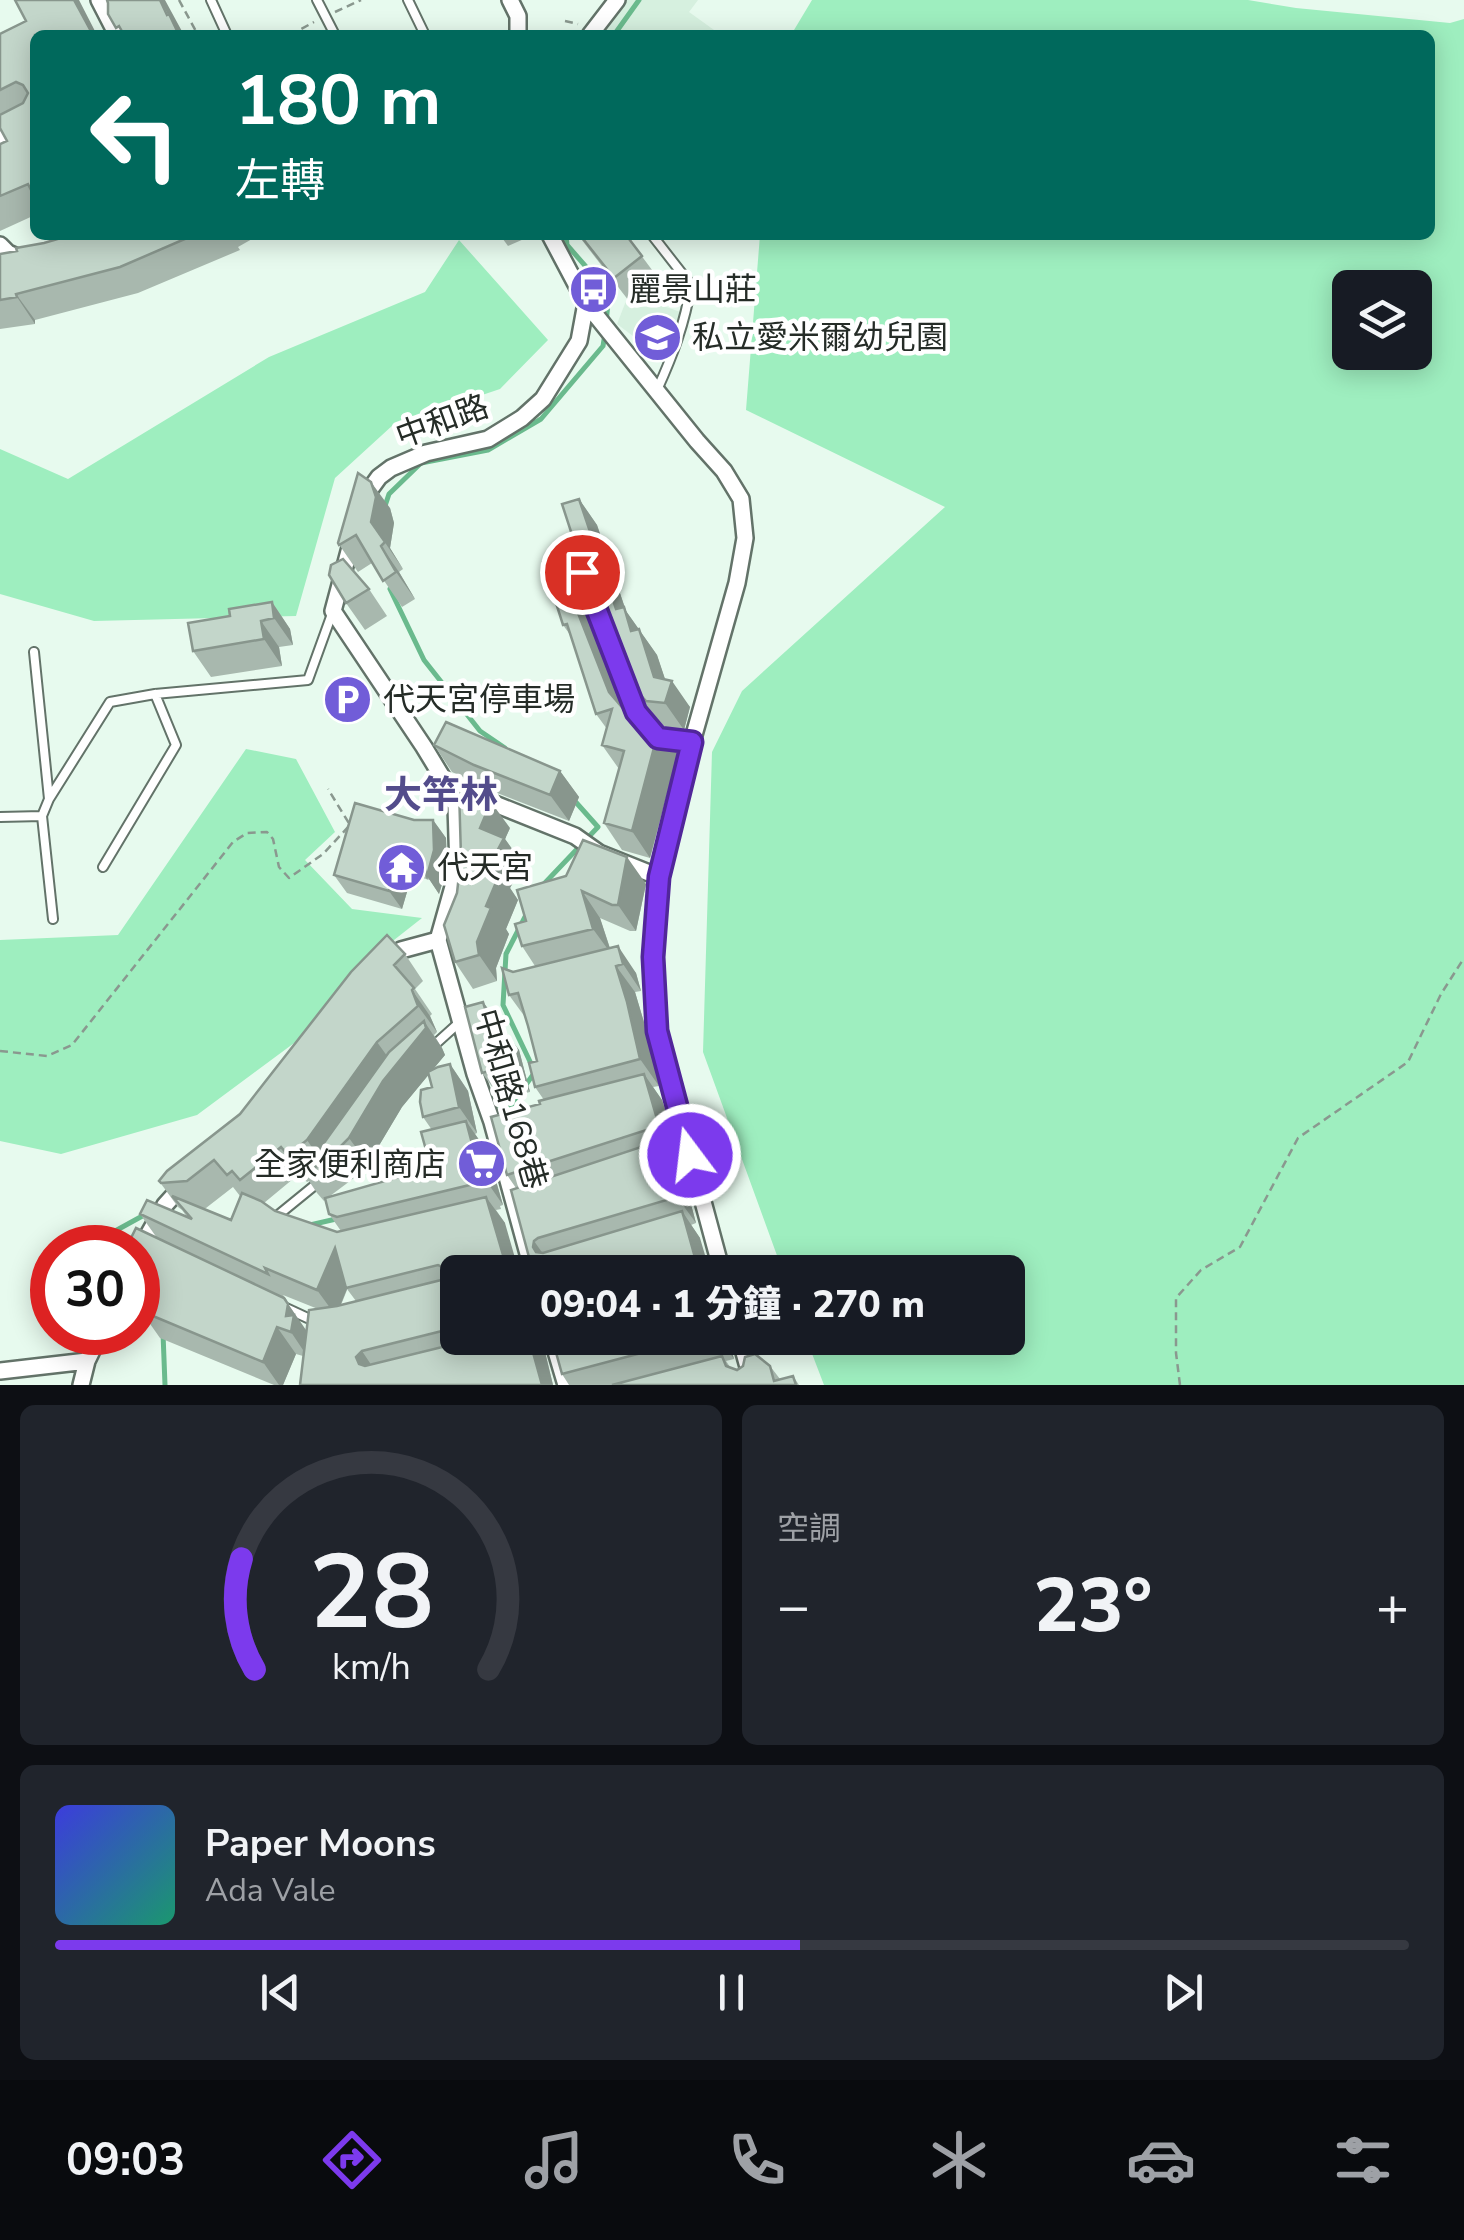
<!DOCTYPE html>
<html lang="zh-TW">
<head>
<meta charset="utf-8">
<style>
	:root { --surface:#171b24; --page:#20242c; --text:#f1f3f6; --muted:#9ea1a6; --line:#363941; --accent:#7c3aed }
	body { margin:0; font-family:"Nunito Sans","Noto Sans TC",sans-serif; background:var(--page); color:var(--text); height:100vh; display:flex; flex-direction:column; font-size:38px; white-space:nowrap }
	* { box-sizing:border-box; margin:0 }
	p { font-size:32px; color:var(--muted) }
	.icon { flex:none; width:55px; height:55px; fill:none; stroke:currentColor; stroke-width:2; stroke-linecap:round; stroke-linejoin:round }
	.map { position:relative; height:1385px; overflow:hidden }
	.details { display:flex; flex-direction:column; gap:20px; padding:20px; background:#0d0f14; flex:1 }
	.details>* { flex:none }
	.hud { position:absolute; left:30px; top:30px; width:1405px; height:210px; border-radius:15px; box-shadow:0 5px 25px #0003; background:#00695c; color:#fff; overflow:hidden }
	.fabs { position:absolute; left:1332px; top:270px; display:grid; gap:20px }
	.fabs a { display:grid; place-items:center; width:100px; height:100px; border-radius:15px; background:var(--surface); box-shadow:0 5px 25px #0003; font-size:50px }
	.speed { position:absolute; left:30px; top:1225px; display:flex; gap:20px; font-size:50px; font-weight:700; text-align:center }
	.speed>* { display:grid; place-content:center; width:130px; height:130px; border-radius:50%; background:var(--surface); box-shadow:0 5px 25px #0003; line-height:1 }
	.speed .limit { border:15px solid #d22; background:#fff; color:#111 }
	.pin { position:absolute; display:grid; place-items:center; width:85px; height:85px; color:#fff; margin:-42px; border:5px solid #fff; border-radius:50%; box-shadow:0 2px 10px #0007 }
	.me { position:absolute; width:110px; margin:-55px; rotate:345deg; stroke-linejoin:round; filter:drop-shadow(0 0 8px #0008) }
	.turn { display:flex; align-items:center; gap:35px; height:210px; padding:0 40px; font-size:45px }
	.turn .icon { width:130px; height:130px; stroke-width:2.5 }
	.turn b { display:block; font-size:70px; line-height:85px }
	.big { font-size:75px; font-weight:800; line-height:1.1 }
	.details .card { flex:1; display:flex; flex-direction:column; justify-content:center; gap:15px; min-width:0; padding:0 35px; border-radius:15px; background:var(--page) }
	.details .dial { align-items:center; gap:0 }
	.dial svg { height:260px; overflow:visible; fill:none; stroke:var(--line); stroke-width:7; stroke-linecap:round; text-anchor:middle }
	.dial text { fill:var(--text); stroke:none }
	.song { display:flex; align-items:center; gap:30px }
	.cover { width:120px; height:120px; border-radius:15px; background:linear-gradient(135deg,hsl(240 70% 55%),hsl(160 70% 35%)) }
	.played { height:10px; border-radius:5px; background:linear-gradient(90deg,var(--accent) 55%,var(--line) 55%) }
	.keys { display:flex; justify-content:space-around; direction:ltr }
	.heat { display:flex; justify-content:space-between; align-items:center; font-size:55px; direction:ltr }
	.details .tiles { flex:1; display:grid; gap:20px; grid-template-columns:1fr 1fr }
	.card:last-child { grid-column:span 2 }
	.trip { position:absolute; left:440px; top:1255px; width:585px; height:100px; border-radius:15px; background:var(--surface); box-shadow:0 5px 25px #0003; font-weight:800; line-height:100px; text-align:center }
	.tabs { display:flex; height:160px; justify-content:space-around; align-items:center; background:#090b0e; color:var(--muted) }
	.tabs .icon { width:70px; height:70px }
	.tabs .on { color:var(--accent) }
	.tabs b { font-size:45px; color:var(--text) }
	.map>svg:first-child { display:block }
	.built { fill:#d6f0df }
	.green { fill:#9eeebf; fill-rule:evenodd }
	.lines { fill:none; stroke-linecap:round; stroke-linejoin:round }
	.stream { stroke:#6aba8d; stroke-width:5 }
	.lane-casing { stroke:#637369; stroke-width:12 }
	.street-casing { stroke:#637369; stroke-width:20 }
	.path { stroke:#8a988f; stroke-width:2.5; stroke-dasharray:8 5; stroke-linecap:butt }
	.lane { stroke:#fff; stroke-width:8 }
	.street { stroke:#fff; stroke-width:15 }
	.wall { fill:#a8b8ae; fill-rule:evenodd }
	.shaded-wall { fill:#88968d }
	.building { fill:#c3d6ca; stroke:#88968d; stroke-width:2.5 }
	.route-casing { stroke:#51269a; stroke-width:25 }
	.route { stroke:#7c3aed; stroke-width:18 }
	.labels { text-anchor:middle; stroke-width:9; stroke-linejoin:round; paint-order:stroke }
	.poi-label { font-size:32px; fill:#252c27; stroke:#fff; text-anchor:start }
	.street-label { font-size:32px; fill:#252c27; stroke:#fff }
	.quarter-label { font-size:38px; font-weight:bold; fill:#534c8b; stroke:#fff }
</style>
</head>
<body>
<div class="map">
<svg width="1464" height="1385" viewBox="0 0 1464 1385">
	<rect width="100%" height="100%" fill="#e7faee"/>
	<!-- built -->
	<path class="built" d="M627,0H698L689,12L721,35H601Z
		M644,299L686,314L675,350L657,354L617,324L626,301Z"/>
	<!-- green -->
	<path class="green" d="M812,0H1248L1296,8L1450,23L1464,19V1385H824L806,1338H1008V1272H783L703,1052L712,752L742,691L945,507L746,410L760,235H1430V35H791ZM1350,288H1415V352H1350Z
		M459,240L548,340L500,389L393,425L335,478L296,616L94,621L0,594V449L68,479L269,357L425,292Z
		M246,749L296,759L335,832L305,860L352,909L422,918L361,966L309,1032L197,1115L61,1154L0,1141V940L118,935Z"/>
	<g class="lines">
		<!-- stream -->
		<path class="stream" d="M614,35L639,0
			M566,235L567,245L609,293L606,323
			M384,509L389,494L421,463L488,450L541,419L603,346L605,334
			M390,589L424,660L480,731L505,748
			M542,886L598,827L573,799
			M500,1107L507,1111L535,1072L503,1005L506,954L527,913
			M310,1225L336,1219
			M108,1248L106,1236L146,1214
			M138,1295L148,1304
			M163,1333L165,1385"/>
		<defs>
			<path id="lane" d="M211,0L227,35
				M317,0L335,35
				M408,0L425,35
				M652,235L691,285C685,323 673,355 657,390
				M34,652L49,799L42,816L53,919
				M49,799L110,702L155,694L308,680L333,611
				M0,817L42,816
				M103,867L176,745L155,694
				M431,1048L461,1021
				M395,1181L429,1154L436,1152
				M281,1219L277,1216L320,1181
				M286,1308L314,1321"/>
			<path id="street" d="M99,0L117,35
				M510,0L518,16V35
				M590,35L617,0
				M0,142L7,135L35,120
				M0,245L8,253L24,260
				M586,303L697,441L724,471L741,499L745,538L737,583L692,742L659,877
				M363,499L379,477L391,468L426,453L488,439L522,418L543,399L579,341L586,303L550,235
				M352,540L333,611L424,747L447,785L456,806L458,869L438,940
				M582,572L636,712L659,738L692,742
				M475,796L575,836L599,853L659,877L653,957L657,1031L722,1272
				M438,940L475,1074L492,1122L533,1272
				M388,963L401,950L438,940
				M138,1253L165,1205L184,1184
				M552,1338L566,1385
				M740,1338L753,1385
				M0,1371L87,1361
				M81,1385L87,1361L101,1332"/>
		</defs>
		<!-- lane casing -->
		<use href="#lane" class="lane-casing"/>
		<!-- street casing -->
		<use href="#street" class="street-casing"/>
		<!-- path -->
		<path class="path" d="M179,0L198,35
			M335,12L361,0
			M565,21L578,24
			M290,35L314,22
			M0,1051L47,1056L72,1045L233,842L247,833L267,832L273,839L279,867L289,878L323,854L350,825L328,789
			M1180,1385L1176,1353V1298L1201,1270L1240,1247L1298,1138L1408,1062L1441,994L1464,958"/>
		<!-- lane -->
		<use href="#lane" class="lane"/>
		<!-- street -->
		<use href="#street" class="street"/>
	</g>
	<!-- wall -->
	<path class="wall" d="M0,34L35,35V215L0,231V144L7,141L0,128Z
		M71,235H259L238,247L240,250L138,293L35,320V324L0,329V254L17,251Z
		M500,235H533L508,246Z
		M578,235H626L661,282L632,305Z
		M579,499L597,525L626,611L657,655L665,679L690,707L684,730L665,727L646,706L627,680Z
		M390,508L394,523L390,548L403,569L399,572L415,599L402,607L372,563L358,572L338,543Z
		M574,584L623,709L633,720L660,725L678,752L650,858L622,850L604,823L619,769L602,745L607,729L596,714L571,636L563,625Z
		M369,589L387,616L365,630L346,603Z
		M272,602L290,629L293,645L279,647L282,666L211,677L193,651L230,616Z
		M434,745L560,771L579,797L569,821L492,791L452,772Z
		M414,820H433L446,838L447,868L439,894L430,880L412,875L402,909L347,893L334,875Z
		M510,828L505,839L523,864L510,888L518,900L506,929L509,934L496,968L497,981L473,989L455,962L457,893Z
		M646,884L636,931H630L600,918L610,948L636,973L641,991L635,992L646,1029L659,1086L653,1087L662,1100L678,1152L672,1154L681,1167L696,1223L691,1225L700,1238L533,1272L516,1188L507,1175L540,1104L544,1100L535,1087L537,1061L525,1017L509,995L513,972L535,966L522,946L526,921L517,890Z
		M405,954L423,981L415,989L432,1014L430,1016L437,1032L434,1035L442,1048L445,1055L432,1070L450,1064L468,1091L477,1133L475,1134L484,1147L491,1173L496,1181L503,1205L500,1206L501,1209L496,1210L505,1223L458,1272V1338H537L535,1339L545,1352L553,1385L303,1356L296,1354L283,1385H274L160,1338L141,1311L148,1295L138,1281V1248L157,1238L140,1214L187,1217L182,1210L178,1207L159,1181L240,1114ZM429,1074L432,1087L423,1117L432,1130L431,1168L330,1196L354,1178L368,1164L402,1107ZM299,1174L307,1182L309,1181L317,1193L324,1201L325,1200L329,1214L341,1231L337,1232L275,1211L264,1203ZM233,1187L240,1196L231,1220L202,1208H206ZM347,1289L356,1301L341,1305L347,1290ZM283,1295L318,1309L306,1332L285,1299L287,1300Z
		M483,1002L519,1050L530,1092L501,1099L482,1073Z
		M552,1338H728L734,1359L726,1361L730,1367L737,1370L770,1366L780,1379L793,1376L799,1385H569L562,1374Z"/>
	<!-- shaded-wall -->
	<path class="shaded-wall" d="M74,0H79L97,35H93Z
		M160,0H165L184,35H179Z
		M16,294L35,320V324L17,297Z
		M371,482L390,508L394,523L390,548L403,569L371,522Z
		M579,499L597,525L626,611L657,655L669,691L672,681L690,707L684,730L665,703L654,677L616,609Z
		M381,546L399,572L415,599L396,572Z
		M556,557L574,584L627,719L609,692Z
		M272,602L290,629L293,645L274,618Z
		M261,621L279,647L282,666L264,639Z
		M660,725L678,752L650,858L632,831Z
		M560,771L579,797L569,821L550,795Z
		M491,802L510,828L505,839L523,864L510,888L518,900L506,929L509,934L496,968L497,981L479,955L477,942L486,906L488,868L480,828Z
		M433,820L446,838L447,868L439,894L427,876Z
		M399,857L412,875L402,909L389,891Z
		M627,857L646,884L636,931L618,905Z
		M582,891L600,918L612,955L593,929Z
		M618,946L636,973L641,991L623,964Z
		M616,966L635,992L646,1029L659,1086L640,1059Z
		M412,990L430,1016L437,1032L418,1006Z
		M483,1002L519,1050L530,1092L511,1065L490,1026Z
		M424,1021L442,1048L445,1055L402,1107L368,1164L349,1138L322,1162L307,1140L377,1042L395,1067Z
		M450,1064L468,1091L477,1133L459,1107Z
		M644,1074L662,1100L678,1152L659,1126Z
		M466,1121L484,1147L491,1173L496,1181L503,1205L485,1179L475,1155Z
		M662,1140L681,1167L696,1223L677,1197Z
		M486,1197L505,1223L519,1272H508Z
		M682,1211L700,1238L710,1272H699Z
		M534,1241L553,1268L552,1272L533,1247Z
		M335,1248L353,1274L336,1316L317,1290Z
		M284,1298L306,1330L309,1359L291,1332Z
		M277,1327L296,1354L283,1385H279L263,1362Z
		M529,1338H534L545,1352L553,1385H542Z
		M719,1338H728L734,1359Z
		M362,1351L380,1378L359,1364L356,1357Z"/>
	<!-- building -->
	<path class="building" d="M15,0H74L93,35H35V198L28,184L0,196V144L7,141L0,128V115L23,103L28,93L23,85L16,82L0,90V34L26,21Z
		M107,0H160L167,15L169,14L179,35H124L119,26L116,28L108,14V3Z
		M71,235H194L120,267L16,294L17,297L0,300V254L17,251L16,248L44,243Z
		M580,235H626L642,256L614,278Z
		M358,473L371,482L376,497L371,522L385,542L381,546L396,572L383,581L356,535L339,545L338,543Z
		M579,499L616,609L624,607L631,631L639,629L654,677L672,681L665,703L646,701L627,680L576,547L562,504Z
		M556,557L609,692L633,720L660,725L632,831L604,823L624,751L602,745L612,709L596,714L567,624L563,625L543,562Z
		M343,559L369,589L346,603L329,575L331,565Z
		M272,602L274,618L261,621L264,639L193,651L188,623L230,616L229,609Z
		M446,722L560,771L550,795L474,765L434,745Z
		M459,789L491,802L480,828L504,838L488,868L500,873L486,906L491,908L477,942L479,955L455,962L444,925L457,893L461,857Z
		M355,803L414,820H433L434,850L427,876L423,864L399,857L389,891L334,875Z
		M583,840L627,857L618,905H612L582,891L593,929L522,946L515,924L526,921L517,890L566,876Z
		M387,935L405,954L394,965L414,988L412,990L418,1006L377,1042L307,1140L288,1155L281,1147L240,1180L232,1171L227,1175L214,1160L187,1181L161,1183L159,1181L167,1171L240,1114L351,972Z
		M618,946L623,964L616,966L627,1002L640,1059L535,1087L529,1063L537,1061L528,1026L518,993L509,995L502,968L513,972Z
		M483,1002L490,1026L500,1024L511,1065L482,1073L465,1007Z
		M424,1021L426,1028L383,1081L349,1138L335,1152L306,1174L299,1166L319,1150L389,1052Z
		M450,1064L459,1107L423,1117L420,1102L421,1090L432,1087L428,1072L438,1067Z
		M644,1074L659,1126L507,1175L491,1117L540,1104L539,1101Z
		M466,1121L475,1155L478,1154L485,1179H481L482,1182L337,1217L329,1214L325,1198L431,1168L421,1132Z
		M662,1140L677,1197L538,1238L534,1241L533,1247L536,1252L543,1253L682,1211L699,1272H533L511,1190Z
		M242,1193L261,1201L275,1211L337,1232L486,1197L508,1272H458V1327L362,1351L356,1357L359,1364L365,1366L479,1338H529L542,1385H300L309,1310L337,1306L441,1280L446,1276L445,1268L438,1265L346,1288L335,1248L317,1290L265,1268L268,1274L140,1214L147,1200L192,1219L172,1196L231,1220Z
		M136,1228L284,1298L288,1304L286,1316L294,1315L291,1332L277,1327L263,1362L141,1311L155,1277L138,1271V1248H126Z
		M552,1338H698L562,1374Z
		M755,1354L770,1366L774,1381L793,1376L796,1385H612L722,1356L726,1366L737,1370L743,1366L745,1357Z"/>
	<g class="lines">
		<defs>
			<path id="route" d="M582,572L636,712L658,738L692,742L659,877L653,957L657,1031L690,1155"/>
		</defs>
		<!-- route casing -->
		<use href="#route" class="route-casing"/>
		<!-- route -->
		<use href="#route" class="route"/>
	</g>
	<!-- icons -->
	<defs>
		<symbol id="bus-disc" viewBox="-11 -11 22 22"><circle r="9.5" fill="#715dd8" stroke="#fff"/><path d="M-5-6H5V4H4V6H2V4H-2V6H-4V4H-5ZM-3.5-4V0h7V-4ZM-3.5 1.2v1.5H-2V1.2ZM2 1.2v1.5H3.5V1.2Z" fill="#fff"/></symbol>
		<symbol id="school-disc" viewBox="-11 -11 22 22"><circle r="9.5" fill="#715dd8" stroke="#fff"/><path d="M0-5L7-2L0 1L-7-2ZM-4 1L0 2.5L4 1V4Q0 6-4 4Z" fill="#fff"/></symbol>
		<symbol id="parking-disc" viewBox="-11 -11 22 22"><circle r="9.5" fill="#715dd8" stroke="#fff"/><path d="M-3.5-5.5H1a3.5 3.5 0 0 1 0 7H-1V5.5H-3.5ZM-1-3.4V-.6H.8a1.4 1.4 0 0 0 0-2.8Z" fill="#fff"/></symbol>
		<symbol id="temple-disc" viewBox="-11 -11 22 22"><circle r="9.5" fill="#715dd8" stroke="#fff"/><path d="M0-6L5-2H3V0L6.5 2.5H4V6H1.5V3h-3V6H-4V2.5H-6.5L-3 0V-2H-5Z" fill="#fff"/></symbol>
		<symbol id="supermarket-disc" viewBox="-11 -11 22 22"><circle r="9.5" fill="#715dd8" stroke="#fff"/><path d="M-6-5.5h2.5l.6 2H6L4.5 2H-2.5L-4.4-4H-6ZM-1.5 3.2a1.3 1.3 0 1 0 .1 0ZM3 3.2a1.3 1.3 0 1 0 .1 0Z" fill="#fff"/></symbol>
	</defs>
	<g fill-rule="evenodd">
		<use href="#bus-disc" x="566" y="262" width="55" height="55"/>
		<use href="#school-disc" x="630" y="310" width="55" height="55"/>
		<use href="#parking-disc" x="320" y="672" width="55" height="55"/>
		<use href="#temple-disc" x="374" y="840" width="55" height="55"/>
		<use href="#supermarket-disc" x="454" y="1136" width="55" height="55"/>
	</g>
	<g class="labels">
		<!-- poi labels -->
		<g class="poi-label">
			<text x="629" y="300">麗景山莊</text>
			<text x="692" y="348">私立愛米爾幼兒園</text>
			<text x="383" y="710">代天宮停車場</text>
			<text x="437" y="878">代天宮</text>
			<text x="446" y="1175" text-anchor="end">全家便利商店</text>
		</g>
		<!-- street labels -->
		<g class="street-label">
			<text transform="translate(442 421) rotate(-20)" y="11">中和路</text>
			<text transform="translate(511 1099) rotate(74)" y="11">中和路168巷</text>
		</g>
		<!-- quarter labels -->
		<g class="quarter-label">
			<text x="441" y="808">大竿林</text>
		</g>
	</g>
</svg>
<div class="fabs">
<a><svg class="icon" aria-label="layers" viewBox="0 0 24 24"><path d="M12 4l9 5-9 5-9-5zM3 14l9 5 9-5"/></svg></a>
</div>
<div class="speed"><div class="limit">30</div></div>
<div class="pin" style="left:582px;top:572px;background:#d93025"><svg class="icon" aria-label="arrive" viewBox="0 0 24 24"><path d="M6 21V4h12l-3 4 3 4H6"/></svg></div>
<svg class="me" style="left:690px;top:1155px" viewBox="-20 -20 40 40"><circle r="17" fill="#7c3aed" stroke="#fff" stroke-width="3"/><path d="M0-11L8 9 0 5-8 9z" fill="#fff"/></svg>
<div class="trip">09:04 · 1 分鐘 · 270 m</div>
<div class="hud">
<div class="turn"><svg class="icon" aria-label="left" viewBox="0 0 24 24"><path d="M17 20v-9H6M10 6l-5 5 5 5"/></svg><div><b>180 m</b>左轉</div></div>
</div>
</div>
<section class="details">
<div class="tiles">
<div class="card dial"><svg viewBox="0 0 100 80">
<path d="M14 69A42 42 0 1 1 86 69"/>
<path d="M14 69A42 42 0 0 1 10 35" stroke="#7c3aed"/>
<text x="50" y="56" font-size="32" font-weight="700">28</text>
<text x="50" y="72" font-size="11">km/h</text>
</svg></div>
<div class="card"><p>空調</p>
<div class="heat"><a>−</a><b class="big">23°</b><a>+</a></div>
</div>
<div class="card">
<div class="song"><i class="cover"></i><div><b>Paper Moons</b><p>Ada Vale</p></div></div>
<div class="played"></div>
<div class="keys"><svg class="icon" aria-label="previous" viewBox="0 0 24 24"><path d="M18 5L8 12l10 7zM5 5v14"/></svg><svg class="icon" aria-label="pause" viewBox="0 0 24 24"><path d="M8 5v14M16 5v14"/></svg><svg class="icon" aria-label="next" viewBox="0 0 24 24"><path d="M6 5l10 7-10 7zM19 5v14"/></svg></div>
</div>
</div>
</section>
<nav class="tabs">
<b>09:03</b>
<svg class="icon on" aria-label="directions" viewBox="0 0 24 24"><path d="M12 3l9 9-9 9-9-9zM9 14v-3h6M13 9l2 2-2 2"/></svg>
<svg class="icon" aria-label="music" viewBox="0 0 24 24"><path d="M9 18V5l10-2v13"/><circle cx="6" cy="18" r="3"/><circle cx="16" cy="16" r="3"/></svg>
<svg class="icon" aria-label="phone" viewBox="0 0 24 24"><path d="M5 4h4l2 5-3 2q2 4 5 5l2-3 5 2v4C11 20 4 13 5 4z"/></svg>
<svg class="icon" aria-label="climate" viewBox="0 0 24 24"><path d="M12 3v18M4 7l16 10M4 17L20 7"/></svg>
<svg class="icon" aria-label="car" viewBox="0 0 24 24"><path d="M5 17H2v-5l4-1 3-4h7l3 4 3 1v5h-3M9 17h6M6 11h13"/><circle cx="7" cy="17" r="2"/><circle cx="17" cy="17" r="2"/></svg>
<svg class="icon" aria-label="filters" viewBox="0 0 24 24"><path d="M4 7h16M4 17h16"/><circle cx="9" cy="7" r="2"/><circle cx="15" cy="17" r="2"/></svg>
</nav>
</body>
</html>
